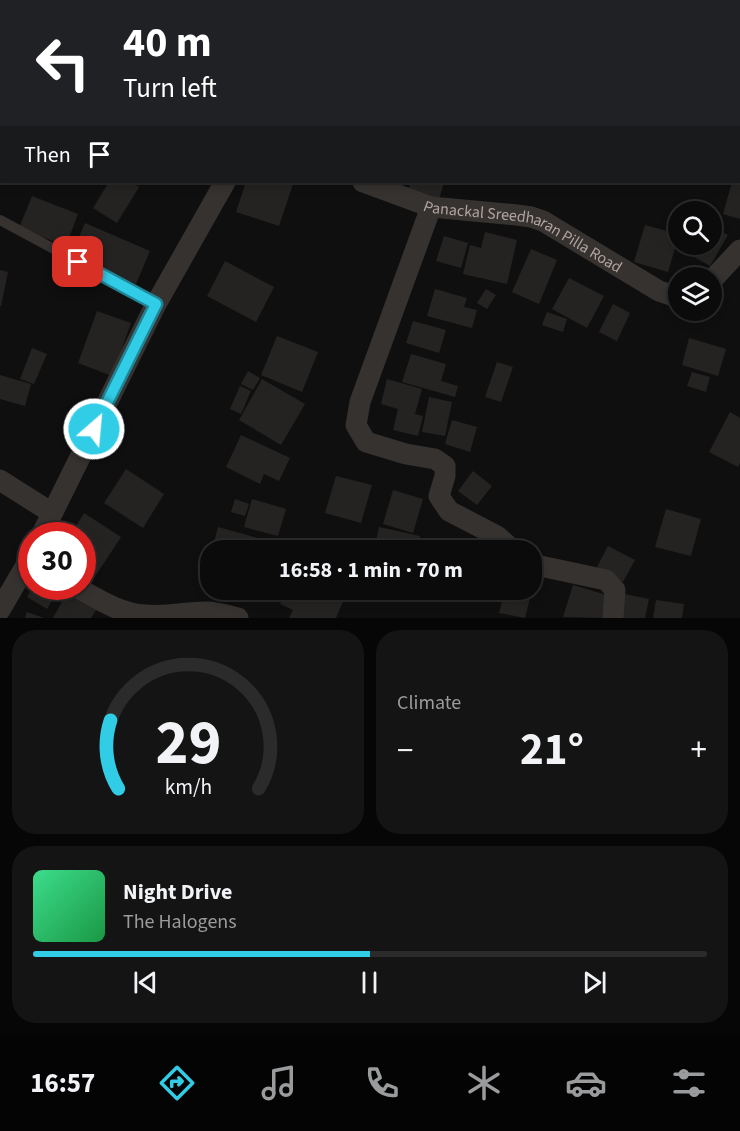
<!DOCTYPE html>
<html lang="en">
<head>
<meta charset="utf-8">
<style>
	:root { --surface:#0c0b0b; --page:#151414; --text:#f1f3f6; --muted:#9a9b9d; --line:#2c2b2c; --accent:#31cce6 }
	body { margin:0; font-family:"Source Sans 3",sans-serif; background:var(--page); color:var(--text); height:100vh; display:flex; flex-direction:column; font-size:22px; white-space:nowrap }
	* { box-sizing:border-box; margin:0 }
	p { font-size:20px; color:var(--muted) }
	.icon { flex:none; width:33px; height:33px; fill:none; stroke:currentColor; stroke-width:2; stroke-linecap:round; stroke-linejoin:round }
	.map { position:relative; height:618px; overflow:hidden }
	.panel { display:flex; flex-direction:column; gap:12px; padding:12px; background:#070606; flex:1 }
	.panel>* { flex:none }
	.top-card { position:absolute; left:0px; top:0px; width:741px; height:183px; box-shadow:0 3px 9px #0003,0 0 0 2px var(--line); background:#202124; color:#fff; overflow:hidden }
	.buttons { position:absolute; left:668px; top:201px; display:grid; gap:12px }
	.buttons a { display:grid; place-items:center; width:54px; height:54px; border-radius:50%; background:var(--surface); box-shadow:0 3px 9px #0003,0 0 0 2px var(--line); font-size:30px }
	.speed { position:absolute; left:18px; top:522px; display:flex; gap:12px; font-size:30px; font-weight:700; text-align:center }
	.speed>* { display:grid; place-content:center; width:78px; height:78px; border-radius:50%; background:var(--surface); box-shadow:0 3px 9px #0003,0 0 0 2px var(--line); line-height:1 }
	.speed .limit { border:9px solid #d22; background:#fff; color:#111 }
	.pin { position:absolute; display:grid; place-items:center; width:51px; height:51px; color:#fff; margin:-26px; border-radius:12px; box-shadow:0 3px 9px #0006 }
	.me { position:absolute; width:66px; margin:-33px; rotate:27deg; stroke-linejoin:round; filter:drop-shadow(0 0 4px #0008) }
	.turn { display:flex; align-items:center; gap:21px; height:126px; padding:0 24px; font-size:27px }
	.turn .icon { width:78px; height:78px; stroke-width:2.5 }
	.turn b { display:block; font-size:42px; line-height:51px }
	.then { display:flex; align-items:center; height:57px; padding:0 24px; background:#0003; gap:12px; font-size:22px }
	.big { font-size:45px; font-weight:700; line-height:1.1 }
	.panel .tile { flex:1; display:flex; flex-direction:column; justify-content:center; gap:9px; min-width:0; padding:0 21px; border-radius:24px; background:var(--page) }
	.panel .dial { align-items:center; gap:0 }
	.dial svg { height:156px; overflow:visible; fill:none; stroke:var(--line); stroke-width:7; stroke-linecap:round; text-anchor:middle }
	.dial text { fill:var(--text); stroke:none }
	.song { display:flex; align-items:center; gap:18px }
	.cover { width:72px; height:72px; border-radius:9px; background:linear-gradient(135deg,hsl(150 70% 55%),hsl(140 70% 35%)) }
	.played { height:6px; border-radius:3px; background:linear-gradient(90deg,var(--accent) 50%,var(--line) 50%) }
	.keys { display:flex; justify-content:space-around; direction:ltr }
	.heat { display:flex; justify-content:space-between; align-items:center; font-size:33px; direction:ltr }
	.panel .tiles { flex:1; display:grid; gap:12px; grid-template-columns:1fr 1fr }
	.tile:last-child { grid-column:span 2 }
	.trip { position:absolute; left:200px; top:540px; width:342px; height:60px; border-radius:24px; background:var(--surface); box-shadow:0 3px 9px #0003,0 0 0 2px var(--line); font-weight:700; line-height:60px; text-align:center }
	.menu { display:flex; height:96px; justify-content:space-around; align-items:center; background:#050404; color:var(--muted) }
	.menu .icon { width:42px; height:42px }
	.menu .selected { color:var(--accent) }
	.menu b { font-size:27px; color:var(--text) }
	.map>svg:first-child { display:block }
	.building { fill:#242322 }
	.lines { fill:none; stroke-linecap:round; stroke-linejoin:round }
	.lane { stroke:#353230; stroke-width:10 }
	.street { stroke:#353230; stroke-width:21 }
	.route-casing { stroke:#208596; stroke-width:15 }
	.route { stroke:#31cce6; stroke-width:10 }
	.labels { text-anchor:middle; stroke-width:6; stroke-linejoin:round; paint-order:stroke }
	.street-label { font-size:16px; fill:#b0a3a1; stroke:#0b0a0a }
</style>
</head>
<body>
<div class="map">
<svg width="740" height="618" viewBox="0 0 740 618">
	<rect width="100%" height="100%" fill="#100f0f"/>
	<!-- building -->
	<path class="building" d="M109,182H130L139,187L117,223L93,208Z
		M246,182H284L293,184L279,226L236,212Z
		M411,182H444L439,200L408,191Z
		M732,182H740V219L723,214Z
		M32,196L78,214L66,246L19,228Z
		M85,223L150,251L136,284L70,257Z
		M645,225L678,234V238L668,272L634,262Z
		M711,226L728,235L710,266L685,252L689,244H711Z
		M485,232L517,240L507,284L463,274L470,245L481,248Z
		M444,236L468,243L461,268L436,261Z
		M531,249L557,260L539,304L512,292Z
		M225,261L274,287L256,322L207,296Z
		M0,270L8,272L1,306H0Z
		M569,278L604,296L587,328L552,309Z
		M435,289L467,298L464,307L477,310L472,328L427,316Z
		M486,289L496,295L487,309L477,303Z
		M613,304L630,313L617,341L599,332Z
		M97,311L131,323L112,376L78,363Z
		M547,312L567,319L563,332L542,325Z
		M413,321L446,330L439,353L406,343Z
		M277,336L318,352L302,392L261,375Z
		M689,338L726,349L718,376L682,365Z
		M32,348L47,354L34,384L20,379Z
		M411,354L446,364L441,381L458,386L455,397L402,382Z
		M497,362L513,367L501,402L485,397Z
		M248,371L260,378L253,390L241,384Z
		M692,372L710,377L706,392L687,386Z
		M0,375L31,384L25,406L0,399Z
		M262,379L305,404L281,445L239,420Z
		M387,379L422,389L415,414L423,416L418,436L393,430L398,409L381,404Z
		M240,386L251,391L241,414L230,409Z
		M429,397L452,402L445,436L422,432Z
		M730,412L740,418V463L738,467L709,452Z
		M452,420L477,427L470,452L445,444Z
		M241,435L290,458L279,481L264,474L260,484L226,467Z
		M126,469L164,494L143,528L104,503Z
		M473,471L492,486L477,505L458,491Z
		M336,476L372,485L361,523L325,513Z
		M393,490L423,499L413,533L383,524Z
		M235,499L249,504L245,516L231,512Z
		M252,499L286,509L278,536L244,527Z
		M666,509L701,519L691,556L655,547Z
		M84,513L121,537L96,575L82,567V536H70Z
		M218,527L258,538L255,550L243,546L242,550H212Z
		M379,527L420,536L417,550H374Z
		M608,546L635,560L623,582L597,567Z
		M573,585L610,596L604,618L563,617Z
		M33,586H36L54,597L47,609L27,597Z
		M286,590H323L344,599L336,618H289L293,610L280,604Z
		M505,590H532L525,618L499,613Z
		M66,594L96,610L91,618H53Z
		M625,594L649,599L645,618H619Z
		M656,600L684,604L682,618H653Z
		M27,612L44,618H25Z"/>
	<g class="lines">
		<!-- lane -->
		<path class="lane" d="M0,220L156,304"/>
		<!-- street -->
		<g class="street">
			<path d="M346,2V0"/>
			<path id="s1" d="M363,182L431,207L517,215L531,217L543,221L659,291L671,295L678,293"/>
			<path d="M431,207L360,402L356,425L366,442L406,454L435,459L445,466V476L439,496L449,511L497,536L513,550"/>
			<path d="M711,281L740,250"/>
			<path d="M0,480L52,513"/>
			<path d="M41,536L156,304L225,182"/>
			<path d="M531,564L606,580L615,590L613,618"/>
			<path d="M74,586C96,598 120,614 146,615C166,617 186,612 206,612C217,612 227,615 238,618"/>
			<path d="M0,610L32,555"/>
		</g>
	</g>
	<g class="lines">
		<defs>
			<path id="route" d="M78,262L156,304L94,429"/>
		</defs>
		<!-- route casing -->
		<use href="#route" class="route-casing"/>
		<!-- route -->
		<use href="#route" class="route"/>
	</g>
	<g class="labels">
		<!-- street labels -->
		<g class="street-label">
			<text dy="6" stroke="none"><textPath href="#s1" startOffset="171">Panackal Sreedharan Pilla Road</textPath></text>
		</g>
	</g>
</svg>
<div class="buttons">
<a><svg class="icon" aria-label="search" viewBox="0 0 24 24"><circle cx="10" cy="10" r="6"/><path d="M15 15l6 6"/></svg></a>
<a><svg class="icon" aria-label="layers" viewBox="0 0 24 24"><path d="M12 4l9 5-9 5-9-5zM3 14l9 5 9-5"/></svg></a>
</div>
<div class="speed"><div class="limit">30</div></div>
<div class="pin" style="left:78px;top:262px;background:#d93025"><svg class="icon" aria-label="arrive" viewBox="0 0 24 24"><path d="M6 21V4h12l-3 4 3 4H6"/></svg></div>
<svg class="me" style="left:94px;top:429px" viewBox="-20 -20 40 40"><circle r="17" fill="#31cce6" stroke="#fff" stroke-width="3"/><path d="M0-11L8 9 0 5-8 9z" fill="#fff"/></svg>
<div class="trip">16:58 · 1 min · 70 m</div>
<div class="top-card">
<div class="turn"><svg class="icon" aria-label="left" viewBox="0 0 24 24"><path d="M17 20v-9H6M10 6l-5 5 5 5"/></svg><div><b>40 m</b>Turn left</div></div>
<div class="then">Then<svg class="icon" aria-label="arrive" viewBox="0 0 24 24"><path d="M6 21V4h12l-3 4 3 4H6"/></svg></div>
</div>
</div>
<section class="panel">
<div class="tiles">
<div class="tile dial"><svg viewBox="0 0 100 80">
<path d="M14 69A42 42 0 1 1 86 69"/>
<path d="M14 69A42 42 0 0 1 10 34" stroke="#31cce6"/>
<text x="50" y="56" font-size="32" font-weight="700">29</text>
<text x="50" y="72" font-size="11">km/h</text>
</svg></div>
<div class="tile"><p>Climate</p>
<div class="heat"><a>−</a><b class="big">21°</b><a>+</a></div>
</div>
<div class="tile">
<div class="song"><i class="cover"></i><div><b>Night Drive</b><p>The Halogens</p></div></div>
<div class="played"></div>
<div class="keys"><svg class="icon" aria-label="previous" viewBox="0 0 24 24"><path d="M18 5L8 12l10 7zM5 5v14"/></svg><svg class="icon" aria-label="pause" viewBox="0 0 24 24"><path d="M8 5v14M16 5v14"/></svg><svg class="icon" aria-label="next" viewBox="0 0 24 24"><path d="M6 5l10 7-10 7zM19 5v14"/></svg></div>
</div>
</div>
</section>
<nav class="menu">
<b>16:57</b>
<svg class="icon selected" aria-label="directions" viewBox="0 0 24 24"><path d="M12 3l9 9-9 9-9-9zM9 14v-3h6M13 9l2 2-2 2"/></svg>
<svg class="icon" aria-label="music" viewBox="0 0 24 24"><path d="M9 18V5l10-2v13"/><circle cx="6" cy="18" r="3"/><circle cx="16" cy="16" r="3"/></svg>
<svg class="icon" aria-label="phone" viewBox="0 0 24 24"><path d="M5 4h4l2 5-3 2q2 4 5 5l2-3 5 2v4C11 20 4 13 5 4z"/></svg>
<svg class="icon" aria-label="climate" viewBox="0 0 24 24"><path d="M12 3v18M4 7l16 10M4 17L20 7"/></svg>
<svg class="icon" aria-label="car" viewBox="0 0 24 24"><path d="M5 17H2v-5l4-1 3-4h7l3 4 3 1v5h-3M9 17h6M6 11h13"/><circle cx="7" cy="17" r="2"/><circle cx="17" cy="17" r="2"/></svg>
<svg class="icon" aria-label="filters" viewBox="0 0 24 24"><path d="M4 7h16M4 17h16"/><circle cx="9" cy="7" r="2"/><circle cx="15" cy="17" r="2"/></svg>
</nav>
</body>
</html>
